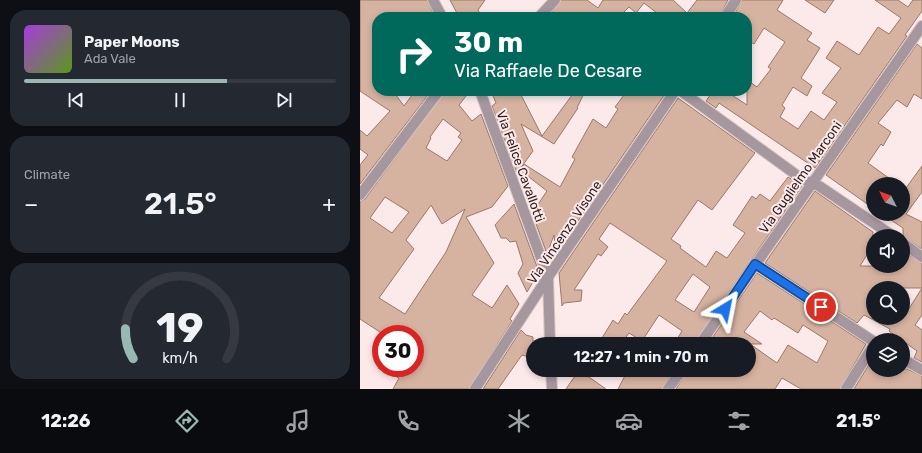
<!DOCTYPE html>
<html lang="en">
<head>
<meta charset="utf-8">
<style>
	:root { --surface:#171b24; --page:#242831; --text:#f1f3f6; --muted:#9ea1a6; --line:#363941; --accent:#9ab8b2 }
	body { margin:0; font-family:Rubik,sans-serif; background:var(--page); color:var(--text); height:100vh; display:flex; flex-direction:column; font-size:15px; white-space:nowrap }
	* { box-sizing:border-box; margin:0 }
	p { font-size:13px; color:var(--muted) }
	.icon { flex:none; width:22px; height:22px; fill:none; stroke:currentColor; stroke-width:2; stroke-linecap:round; stroke-linejoin:round }
	.map { position:relative; flex:1; overflow:hidden }
	.sheet { display:flex; flex-direction:column; gap:10px; padding:10px; background:#0d0f14; width:360px }
	.sheet>* { flex:none }
	.hud { position:absolute; left:12px; top:12px; width:380px; height:84px; border-radius:16px; box-shadow:0 2px 6px #0003; background:#00695c; color:#fff; overflow:hidden }
	.needle { width:26px; rotate:312deg }
	.controls { position:absolute; left:506px; top:177px; display:grid; gap:8px }
	.controls a { display:grid; place-items:center; width:44px; height:44px; border-radius:50%; background:var(--surface); box-shadow:0 2px 6px #0003; font-size:20px }
	.speed { position:absolute; left:12px; top:325px; display:flex; gap:8px; font-size:20px; font-weight:700; text-align:center }
	.speed>* { display:grid; place-content:center; width:52px; height:52px; border-radius:50%; background:var(--surface); box-shadow:0 2px 6px #0003; line-height:1 }
	.speed .limit { border:6px solid #d22; background:#fff; color:#111 }
	.pin { position:absolute; display:grid; place-items:center; width:34px; height:34px; color:#fff; margin:-17px; border:2px solid #fff; border-radius:50%; box-shadow:0 1px 4px #0007 }
	.me { position:absolute; width:44px; margin:-22px; rotate:35deg; stroke-linejoin:round; filter:drop-shadow(0 0 3px #0008) }
	.turn { display:flex; align-items:center; gap:14px; height:84px; padding:0 16px; font-size:18px }
	.turn .icon { width:52px; height:52px; stroke-width:2.5 }
	.turn b { display:block; font-size:28px; line-height:34px }
	.big { font-size:30px; font-weight:600; line-height:1.1 }
	.sheet .card { flex:1; display:flex; flex-direction:column; justify-content:center; gap:6px; min-width:0; padding:0 14px; border-radius:16px; background:var(--page) }
	.sheet .dial { align-items:center; gap:0 }
	.dial svg { height:104px; overflow:visible; fill:none; stroke:var(--line); stroke-width:7; stroke-linecap:round; text-anchor:middle }
	.dial text { fill:var(--text); stroke:none }
	.song { display:flex; align-items:center; gap:12px }
	.cover { width:48px; height:48px; border-radius:6px; background:linear-gradient(135deg,hsl(280 70% 55%),hsl(90 70% 35%)) }
	.played { height:4px; border-radius:2px; background:linear-gradient(90deg,var(--accent) 65%,var(--line) 65%) }
	.keys { display:flex; justify-content:space-around; direction:ltr }
	.heat { display:flex; justify-content:space-between; align-items:center; font-size:22px; direction:ltr }
	.trip { position:absolute; left:166px; top:337px; width:230px; height:40px; border-radius:20px; background:var(--surface); box-shadow:0 2px 6px #0003; font-weight:600; line-height:40px; text-align:center }
	.dock { display:flex; height:64px; justify-content:space-around; align-items:center; background:#090b0e; color:var(--muted) }
	.dock .icon { width:28px; height:28px }
	.dock .on { color:var(--accent) }
	.dock b { font-size:18px; color:var(--text) }
	main { display:flex; flex:1; min-height:0 }
	.map>svg:first-child { display:block }
	.building { fill:#d6b2a0; stroke:#9b7968; fill-rule:evenodd }
	.lines { fill:none; stroke-linecap:round; stroke-linejoin:round }
	.minor-casing { stroke:#d7c5c5; stroke-width:12 }
	.minor { stroke:#a6969e; stroke-width:10 }
	.route-casing { stroke:#114b97; stroke-width:10 }
	.route { stroke:#1a73e8; stroke-width:7 }
	.labels { text-anchor:middle; stroke-width:4; stroke-linejoin:round; paint-order:stroke }
	.street-label { font-size:13px; fill:#2d1d1e; stroke:#fceaea }
</style>
</head>
<body>
<main>
<section class="sheet">
<div class="card">
<div class="song"><i class="cover"></i><div><b>Paper Moons</b><p>Ada Vale</p></div></div>
<div class="played"></div>
<div class="keys"><svg class="icon" aria-label="previous" viewBox="0 0 24 24"><path d="M18 5L8 12l10 7zM5 5v14"/></svg><svg class="icon" aria-label="pause" viewBox="0 0 24 24"><path d="M8 5v14M16 5v14"/></svg><svg class="icon" aria-label="next" viewBox="0 0 24 24"><path d="M6 5l10 7-10 7zM19 5v14"/></svg></div>
</div>
<div class="card"><p>Climate</p>
<div class="heat"><a>−</a><b class="big">21.5°</b><a>+</a></div>
</div>
<div class="card dial"><svg viewBox="0 0 100 80">
<path d="M14 69A42 42 0 1 1 86 69"/>
<path d="M14 69A42 42 0 0 1 8 46" stroke="#9ab8b2"/>
<text x="50" y="56" font-size="32" font-weight="700">19</text>
<text x="50" y="72" font-size="11">km/h</text>
</svg></div>
</section>
<div class="map">
<svg width="562" height="389" viewBox="0 0 562 389">
	<rect width="100%" height="100%" fill="#fceaea"/>
	<!-- building -->
	<path class="building" d="M0,0H67L75,17H17V91H33L44,106L55,91H71L0,184V165L8,155L0,149V130L7,136L30,111L0,91Z
		M90,0H125L118,10L122,17H99Z
		M201,0H227L238,8L243,0H313L327,13L337,0H368L359,17H302L284,3L276,13L269,7L259,17H220L215,13L211,17H196L191,13Z
		M382,0H423L417,10L452,33L447,40L460,48L441,78L452,86L447,96L433,87L422,105L425,108L420,117L438,129L451,111L464,120L477,102L462,93L481,68L466,58L477,41L499,55L518,27L529,34L541,18L515,0H538L548,7L553,0H562V11L545,35L547,36L455,168L359,103L356,108L346,101L353,91H366L387,105V80L397,87L411,69L408,67L425,42L404,28L394,44L387,40V17H373Z
		M445,0H474L465,13Z
		M557,44L562,48V99L554,94L547,107L537,100L518,123L531,132L523,146L521,144L508,163L537,184H513V208L466,175Z
		M85,91H110L99,105L112,121L121,114L148,186L132,207L106,217L134,263L112,295L132,308L147,285L159,304L150,319L152,321L109,389H33L39,378L18,368H55V334H23L0,319V201L5,199ZM83,119L101,133L98,137L102,140L87,161L66,148L71,138L70,137ZM25,197L49,212L32,233L10,218ZM71,205L82,224L105,209L86,252L45,314L19,298L54,249L46,240Z
		M131,91H159L182,136L215,91H225L217,108H218L194,144L161,124L173,151L157,173L132,106L136,103Z
		M267,91H307L196,253L194,235L187,254L172,213L187,191L160,170L164,164L200,187L215,159L212,157L233,119L246,128L258,109L255,107Z
		M318,98L395,153L352,210L338,200L311,239L321,246L320,248L346,267L356,251L367,258L385,233L373,225L392,196L396,199L400,194L410,201L428,177L442,186L334,344H314L322,331L299,315L282,341L269,333L261,344H251L242,338L253,320L258,324L265,313L267,315L307,261L250,223L239,239L248,247L241,256L238,254L214,290H222L221,301L204,303L202,306L199,273ZM333,274L350,287L334,312L315,300Z
		M562,166V192L546,214L562,222V249L543,237V228L522,214H543V192Z
		M455,191L513,232V245L500,266H543V251L562,263V288H513V318H543L562,288V315L555,325L562,330V362L554,358L557,351L529,331L530,329L504,315L497,323L405,263Z
		M154,204L179,272L167,292L158,273L163,264L156,241L150,242L146,238H141L135,225Z
		M397,273L506,344L480,389H441L422,378L415,389H316L328,370H389V344H377L367,338L364,344H348ZM400,311L412,320L414,318L438,333L443,325L468,341L457,363L428,345L417,363L390,344H402L384,332Z
		M161,330L166,335L173,337V358L162,355L138,389H123Z
		M513,358V370L547,369L562,376V389H494Z
		M219,370L246,389H206Z
		M268,370L277,376L281,370H314L302,389H258Z"/>
	<g class="lines">
		<defs>
			<path id="minor" d="M73,0L82,17
				M179,17L195,0
				M365,17L376,0
				M120,91L188,277L190,344
				M321,91L442,179L459,186L533,236
				M0,195L79,91
				M543,243L562,257
				M395,264L513,341
				M340,344L562,26
				M543,359L562,370
				M191,370L192,389
				M115,389L188,277L315,91
				M308,389L322,370
				M486,389L513,346"/>
		</defs>
		<!-- minor casing -->
		<use href="#minor" class="minor-casing"/>
		<!-- minor -->
		<use href="#minor" class="minor"/>
	</g>
	<g class="lines">
		<defs>
			<path id="route" d="M365,309L395,264L461,307"/>
		</defs>
		<!-- route casing -->
		<use href="#route" class="route-casing"/>
		<!-- route -->
		<use href="#route" class="route"/>
	</g>
	<g class="labels">
		<!-- street labels -->
		<g class="street-label">
			<text transform="translate(161 166) rotate(70)" y="5">Via Felice Cavallotti</text>
			<text transform="translate(440 177) rotate(-55)" y="5">Via Guglielmo Marconi</text>
			<text transform="translate(204 232) rotate(-56)" y="5">Via Vincenzo Visone</text>
		</g>
	</g>
</svg>
<div class="controls">
<a><svg class="needle" viewBox="-14 -14 28 28"><path d="M0-13l5 13h-10z" fill="#e53935"/><path d="M0 13l5-13h-10z" fill="#9ea1a6"/></svg></a>
<a><svg class="icon" aria-label="sound" viewBox="0 0 24 24"><path d="M4 9h4l5-4v14l-5-4H4zM17 9q2 3 0 6"/></svg></a>
<a><svg class="icon" aria-label="search" viewBox="0 0 24 24"><circle cx="10" cy="10" r="6"/><path d="M15 15l6 6"/></svg></a>
<a><svg class="icon" aria-label="layers" viewBox="0 0 24 24"><path d="M12 4l9 5-9 5-9-5zM3 14l9 5 9-5"/></svg></a>
</div>
<div class="speed"><div class="limit">30</div></div>
<div class="pin" style="left:461px;top:307px;background:#d93025"><svg class="icon" aria-label="arrive" viewBox="0 0 24 24"><path d="M6 21V4h12l-3 4 3 4H6"/></svg></div>
<svg class="me" style="left:365px;top:309px" viewBox="-20 -20 40 40"><path d="M0-17L14 15 0 8-14 15z" fill="#1a73e8" stroke="#fff" stroke-width="4"/></svg>
<div class="trip">12:27 · 1 min · 70 m</div>
<div class="hud">
<div class="turn"><svg class="icon" aria-label="right" viewBox="0 0 24 24"><path d="M7 20v-9h11M14 6l5 5-5 5"/></svg><div><b>30 m</b>Via Raffaele De Cesare</div></div>
</div>
</div>
</main>
<nav class="dock">
<b>12:26</b>
<svg class="icon on" aria-label="directions" viewBox="0 0 24 24"><path d="M12 3l9 9-9 9-9-9zM9 14v-3h6M13 9l2 2-2 2"/></svg>
<svg class="icon" aria-label="music" viewBox="0 0 24 24"><path d="M9 18V5l10-2v13"/><circle cx="6" cy="18" r="3"/><circle cx="16" cy="16" r="3"/></svg>
<svg class="icon" aria-label="phone" viewBox="0 0 24 24"><path d="M5 4h4l2 5-3 2q2 4 5 5l2-3 5 2v4C11 20 4 13 5 4z"/></svg>
<svg class="icon" aria-label="climate" viewBox="0 0 24 24"><path d="M12 3v18M4 7l16 10M4 17L20 7"/></svg>
<svg class="icon" aria-label="car" viewBox="0 0 24 24"><path d="M5 17H2v-5l4-1 3-4h7l3 4 3 1v5h-3M9 17h6M6 11h13"/><circle cx="7" cy="17" r="2"/><circle cx="17" cy="17" r="2"/></svg>
<svg class="icon" aria-label="filters" viewBox="0 0 24 24"><path d="M4 7h16M4 17h16"/><circle cx="9" cy="7" r="2"/><circle cx="15" cy="17" r="2"/></svg>
<b>21.5°</b>
</nav>
</body>
</html>
